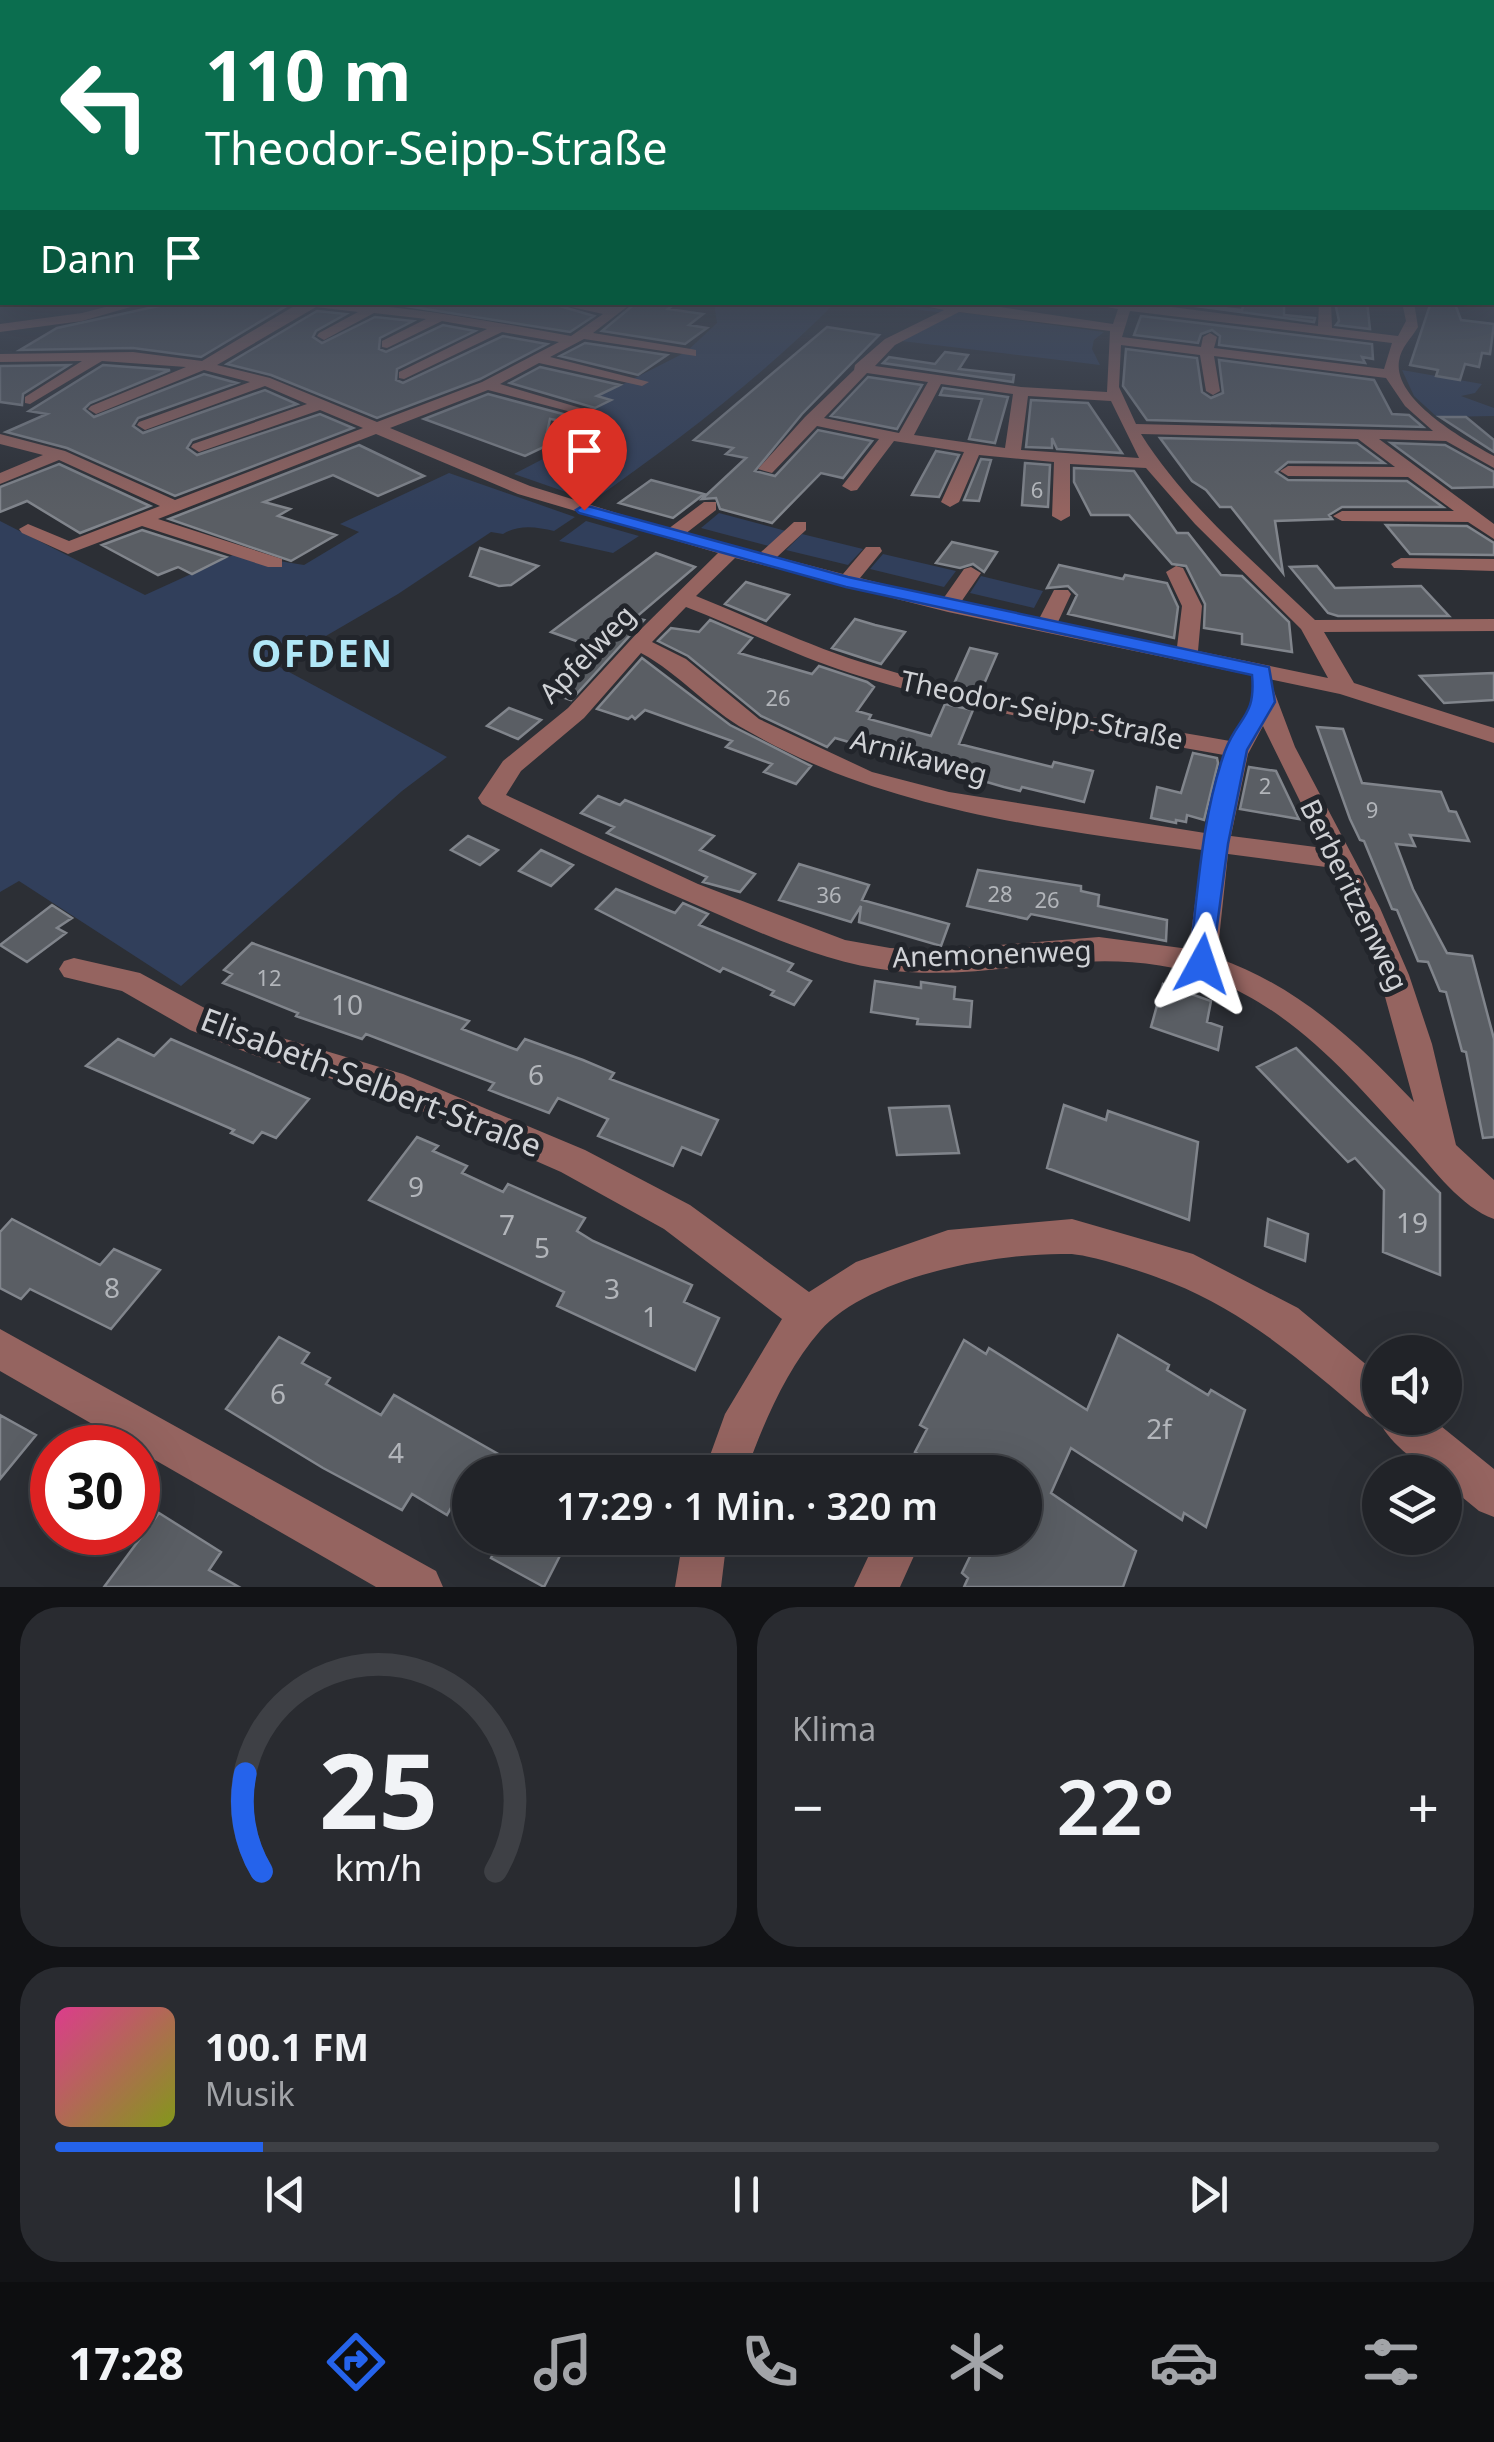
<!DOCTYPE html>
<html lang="de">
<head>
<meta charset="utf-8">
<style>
	:root { --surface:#212328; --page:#292b30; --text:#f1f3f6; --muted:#a2a4a8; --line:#3e4045; --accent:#2563eb }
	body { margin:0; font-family:"Noto Sans",sans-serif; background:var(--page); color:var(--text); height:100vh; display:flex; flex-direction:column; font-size:38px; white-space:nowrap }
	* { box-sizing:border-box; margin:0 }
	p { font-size:32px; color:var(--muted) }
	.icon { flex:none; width:55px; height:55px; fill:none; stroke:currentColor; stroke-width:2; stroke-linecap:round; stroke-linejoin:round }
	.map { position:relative; height:1587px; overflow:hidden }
	.panel { display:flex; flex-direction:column; gap:20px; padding:20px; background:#121316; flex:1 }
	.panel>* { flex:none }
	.top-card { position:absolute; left:0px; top:0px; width:1495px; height:305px; box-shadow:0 10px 40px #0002,0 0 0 2px var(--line); background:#0b6e4f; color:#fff; overflow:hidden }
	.controls { position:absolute; left:1362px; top:1335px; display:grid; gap:20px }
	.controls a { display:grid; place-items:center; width:100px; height:100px; border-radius:50%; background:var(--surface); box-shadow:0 10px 40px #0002,0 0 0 2px var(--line); font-size:50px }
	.speed { position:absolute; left:30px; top:1425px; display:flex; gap:20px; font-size:50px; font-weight:700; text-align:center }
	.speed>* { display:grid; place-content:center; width:130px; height:130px; border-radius:50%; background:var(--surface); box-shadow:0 10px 40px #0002,0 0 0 2px var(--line); line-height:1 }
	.speed .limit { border:15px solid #d22; background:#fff; color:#111 }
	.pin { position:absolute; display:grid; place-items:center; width:85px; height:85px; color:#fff; margin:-102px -42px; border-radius:50% 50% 50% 0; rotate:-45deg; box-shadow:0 0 10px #0007 }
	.pin .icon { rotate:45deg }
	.me { position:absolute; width:110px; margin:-55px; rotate:5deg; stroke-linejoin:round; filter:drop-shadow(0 0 8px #0008) }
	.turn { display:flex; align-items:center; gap:35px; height:210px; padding:0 40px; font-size:45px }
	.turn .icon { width:130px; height:130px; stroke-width:2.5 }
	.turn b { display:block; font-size:70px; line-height:85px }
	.then { display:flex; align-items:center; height:95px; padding:0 40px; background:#0003; gap:20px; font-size:38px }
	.big { font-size:75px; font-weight:600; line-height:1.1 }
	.panel .widget { flex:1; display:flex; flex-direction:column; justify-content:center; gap:15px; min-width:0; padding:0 35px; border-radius:40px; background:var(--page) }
	.panel .dial { align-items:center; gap:0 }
	.dial svg { height:260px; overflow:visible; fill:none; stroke:var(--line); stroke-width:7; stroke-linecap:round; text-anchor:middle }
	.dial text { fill:var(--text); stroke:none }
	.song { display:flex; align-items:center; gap:30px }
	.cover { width:120px; height:120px; border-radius:15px; background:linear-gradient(135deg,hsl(330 70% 55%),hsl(70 70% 35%)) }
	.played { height:10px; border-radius:5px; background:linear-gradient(90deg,var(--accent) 15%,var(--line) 15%) }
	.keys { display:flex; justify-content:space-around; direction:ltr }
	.heat { display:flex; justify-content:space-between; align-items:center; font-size:55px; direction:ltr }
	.panel .tiles { flex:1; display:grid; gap:20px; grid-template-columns:1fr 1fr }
	.widget:last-child { grid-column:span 2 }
	.trip { position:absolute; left:452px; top:1455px; width:590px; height:100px; border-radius:50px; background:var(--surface); box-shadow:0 10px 40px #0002,0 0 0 2px var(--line); font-weight:600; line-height:100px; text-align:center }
	.dock { display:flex; height:160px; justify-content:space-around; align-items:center; background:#0d0e10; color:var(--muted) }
	.dock .icon { width:70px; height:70px }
	.dock .on { color:var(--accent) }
	.dock b { font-size:45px; color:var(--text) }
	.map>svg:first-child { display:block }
	.green { fill:#313f5b }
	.building { fill:#5a5e64; stroke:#81858c; stroke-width:2.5 }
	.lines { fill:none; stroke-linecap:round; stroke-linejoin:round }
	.minor { fill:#956460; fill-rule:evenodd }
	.route { fill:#2563eb; stroke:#184099; stroke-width:2.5 }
	.labels { text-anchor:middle; stroke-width:10; stroke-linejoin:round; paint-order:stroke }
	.number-label { font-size:22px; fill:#b2b5ba }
	.street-label { font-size:28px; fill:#d0d2d6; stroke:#22252b }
	.near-number-label { font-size:28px; fill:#b2b5ba }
	.near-street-label { font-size:32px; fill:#d0d2d6; stroke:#22252b }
	.district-label { font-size:38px; font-weight:bold; letter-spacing:2.5px; fill:#b0e7f7; stroke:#22252b }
</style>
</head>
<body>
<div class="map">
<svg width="1494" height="1587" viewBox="0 0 1494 1587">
	<rect width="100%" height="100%" fill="#2c2f35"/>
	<!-- green -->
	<path class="green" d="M714,303H835C761,377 678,441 592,501L514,474L591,434L590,426L573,421L594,410L582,405L686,352L717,323Z
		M855,303H892L1104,332L1094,340L1092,349L1100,365L893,340L947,313Z
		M1402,370L1482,384L1475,393L1461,396L1494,408V416L1437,417L1414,396Z
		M449,473L575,517L554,531C537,527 519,524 503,534L491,532L398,594L276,665L447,757L402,791L181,986L19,881L0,892V521L145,595L235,554L304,565L359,532L340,524Z
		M719,513L786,531L769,546L701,528Z
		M586,521L639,536L613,553L559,541Z
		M802,534L863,549L848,565L786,550Z
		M883,554L956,571L944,587L870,569Z
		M981,576L1043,591L1034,608L970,593Z"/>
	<!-- building -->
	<path class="building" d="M177,302H293L201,357L133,348L20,350L57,328Z
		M381,302H546L594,316L570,332Z
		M637,302H677L668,309L703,314L689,325L707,328L685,344L602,331Z
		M1166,302L1242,310L1244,302L1284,304V315L1315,318L1314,322Z
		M1335,302H1367L1370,329L1336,325L1339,321Z
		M1431,302L1455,304L1461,320L1494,324L1490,354L1482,353L1479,367L1465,364L1460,380L1436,376L1438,370L1410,365Z
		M317,311L346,314L316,331L313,337L322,343L375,317L413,321L380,338L379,349L386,352L443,325L475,331L397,369L396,380L403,383L503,336L547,344L480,379L377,418L271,375L227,364Z
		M1141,316L1372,344L1373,359L1362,357L1365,363L1219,345L1220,336L1212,330L1201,334L1198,343L1134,335Z
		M827,327L879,335L802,414L755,471L775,476L818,430L872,441L843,478L821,473L772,523L720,509L716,498L702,499L746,458L726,454L733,448L694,440Z
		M585,343L667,355L638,375L560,356Z
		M1126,349L1197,358L1202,392L1211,398L1223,393L1219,360L1374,380L1392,414L1409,415L1423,427L1147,420L1123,386Z
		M945,352L968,355L959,369L1014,375L1013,382L883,363L889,357L935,364Z
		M69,365L23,394L22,405L0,402V366Z
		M103,365L170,370L90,403L84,409L94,417L204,374L237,383L138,418L133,426L143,433L265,390L297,404L192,440L187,448L197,455L320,414L353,428L175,496L67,448L6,432L47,414L29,411Z
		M540,367L620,385L597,396L611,400L595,408L510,383Z
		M868,377L922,385L897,429L831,416Z
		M943,388L1008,397L995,443L969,439L982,399L940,395Z
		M488,394L578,418L568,422L550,419L544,447L525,456L424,419Z
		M1031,400L1088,403L1122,453L1057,449L1052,438V448L1026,447Z
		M1440,417H1466L1494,440V452Z
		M1160,438L1357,443L1384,463L1288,462L1276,472L1288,480L1407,481L1443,507H1342L1329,515L1332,519L1275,521L1283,573L1231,507H1220L1206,490L1192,481Z
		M1391,443L1445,445L1494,472V487L1452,488Z
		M359,445L424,476L378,496L333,475L264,502L290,509L278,516L336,535L291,561L169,519Z
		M936,451L959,455L939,497L912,495Z
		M981,459L991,460L979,501L964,500Z
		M1025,463L1050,465L1048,507L1022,505Z
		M59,464L150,506L80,533L27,501L0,512V487Z
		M1074,468L1134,471L1177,533H1188L1221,575L1242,576L1289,622L1292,652L1242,644V634L1204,628L1205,604L1186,566L1172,564L1129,515H1091L1074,482Z
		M651,480L704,494L673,518L619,503Z
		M1386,525L1467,526L1494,543V555L1410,554Z
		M142,530L226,557L192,574L178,567L158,575L102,545Z
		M952,542L997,552L984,572L973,564L960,568L936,563Z
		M480,548L538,566L511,585L499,586L470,576Z
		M656,553L695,567L635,618L644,620L571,700L547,692L596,648L551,632Z
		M1059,565L1123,579L1125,575L1167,583L1178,607L1174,638L1068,614L1077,595L1068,586L1047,588Z
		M1317,566L1335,588L1421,586L1449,616H1338L1328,613L1290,567Z
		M746,582L789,595L766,621L725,604Z
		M855,619L875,625L905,632L881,664L832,648Z
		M710,620L752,638L739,653L812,674L819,666L867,682L874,687L857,711L871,715L869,719L931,736L945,704L973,710L959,744L1052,767L1054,762L1093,771L1084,802L1022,787L1020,791L1004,787L835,738L827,747L761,716L688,656L658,641L671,628L699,632Z
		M970,648L997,654L981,691L954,684Z
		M642,658L730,725L811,766L796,784L764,772L772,764L726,747L732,741L645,710L635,719L632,716L628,719L597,709Z
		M1494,673V700L1444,703L1420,676Z
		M509,708L541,720L518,739L487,726Z
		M1317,727L1343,729L1362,783L1441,792L1449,811L1456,812L1469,841L1410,835L1415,846L1396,844L1413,889L1447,953L1472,956L1494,1039V1137L1483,1138L1466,1052L1462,1051L1446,992L1440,991L1428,962L1418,961L1397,910L1392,909L1364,841L1360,840L1350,819Z
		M1193,753L1217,758L1218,763L1204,820L1187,815L1186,822L1176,820V823L1151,818L1157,787L1181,793Z
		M1249,767L1276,771L1299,819L1240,809Z
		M598,796L620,805L625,800L714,836L700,850L755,874L740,892L703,882L707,877L607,833L614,827L581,813Z
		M468,836L498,850L480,865L451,850Z
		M541,850L573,865L551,886L519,871Z
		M799,864L869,885L862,900L949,924L941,946L859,922L861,906L851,922L779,900Z
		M978,870L1081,886V891L1099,895L1098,906L1167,920L1166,941L1031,914L1027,919L967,906Z
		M616,889L675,913L683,903L708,914L699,925L793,964L788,971L811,981L794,1005L771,995L774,991L723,968L720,972L596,909Z
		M52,905L72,918L57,928L66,933L27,962L0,945Z
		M252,943L469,1021L462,1029L517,1050L525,1039L583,1060L614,1073L610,1079L718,1120L701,1155L682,1147L673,1166L598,1136L608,1119L558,1098L549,1113L489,1090L494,1083L366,1034L362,1039L296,1016L298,1013L223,983L232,974L224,970Z
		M875,981L921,988V982L955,987L954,999L972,1001L970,1027L917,1024L918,1019L871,1012Z
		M1163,984L1211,1001L1207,1022L1222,1027L1218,1050L1151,1027Z
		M118,1039L154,1056L171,1039L309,1099L276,1138L262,1132L253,1143L231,1133L234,1130L86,1066Z
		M1296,1048L1440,1193V1275L1383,1252L1384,1190L1355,1158L1348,1162L1257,1067Z
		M1064,1105L1106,1120L1108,1111L1198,1142L1189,1220L1047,1168Z
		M949,1106L959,1153L897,1155L889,1108Z
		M417,1137L438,1146L433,1151L467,1166L462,1173L503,1192L508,1184L585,1218L577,1231L593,1241L692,1285L684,1302L719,1318L695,1370L557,1306L564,1292L369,1200Z
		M12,1219L100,1265L114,1249L160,1270L111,1329L30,1289L21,1299L0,1288V1232Z
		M1268,1219L1308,1234L1305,1261L1265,1246Z
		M1118,1335L1169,1365L1167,1370L1208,1395L1211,1390L1245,1410L1206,1527L1184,1513L1182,1520L1071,1448L1051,1493L1136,1551L1123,1587H964L968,1578L962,1573L979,1538H1025V1472H945L915,1452L927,1429L920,1425L964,1340L986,1354L989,1348L1087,1410Z
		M279,1337L309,1353L302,1363L330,1378L326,1384L381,1415L394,1395L530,1472H470V1507L456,1499L447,1515L412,1494L402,1510L323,1468L226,1409Z
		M0,1415L36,1435L0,1479Z
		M159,1513L221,1552L209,1570L239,1587H104Z
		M502,1538H569L544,1587L491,1558Z"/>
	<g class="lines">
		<!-- minor -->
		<path class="minor" d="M0,289H2V294H0Z
			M125,302H148L82,321L0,332V324L82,313Z
			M301,302C393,302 482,320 571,336L603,314L549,302L612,307L618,302H633L593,333L691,349L696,350V356L584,339L550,357L649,382L642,386L539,363L500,384L594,412V418L488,390L390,428L530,486L668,529L704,502H716V510L685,534L760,553L794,522H806V530L777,557L843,574L866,547H880L882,551L860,578L943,599L964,569L971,567L981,573L961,602L1039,619L1054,590H1068L1071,594L1058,622L1177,647L1182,606L1166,572L1176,566L1183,568L1202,606L1198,651L1328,678L1301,629L1195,524L1146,468L1070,464V516L1061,521L1052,516L1054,462L979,455L959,502L950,507L941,502L964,452L894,441L857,490L851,491L842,486L879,439L817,426L772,473L758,469L805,417L854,370L855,365L885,339L944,310L906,302H967L1113,324L1118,309L1082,302H1133L1318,326L1319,302H1331L1332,328L1398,336L1406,321L1402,302H1414L1418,327C1411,339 1401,347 1399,361C1393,400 1465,440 1494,456V468L1446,441L1379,439L1494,524V539L1468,522L1342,521L1333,516L1342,511H1454L1408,477L1288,476L1280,471L1288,466L1395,467L1358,439L1141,434C1186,506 1255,562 1315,620L1494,619V631L1324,632L1354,683L1494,728V743L1340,694L948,612L735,558L696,596C751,618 805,644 861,662C981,701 1106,719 1230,741L1250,707L1256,686H1272L1295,747L1380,908L1409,975L1432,1044L1456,1145L1494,1180V1219C1461,1207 1434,1170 1411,1144C1354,1081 1297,1013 1216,981C1105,937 1005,982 894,971C829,964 767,936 708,910C631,877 556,842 482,804L478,798L503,761L568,708L639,631L718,553L518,494L376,434L158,519L282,559V567H268L142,526L68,554L22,533L19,529L28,524L69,541L160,506L59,460L0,484V473L43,455L0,444V434L65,451L175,500L363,428L320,410L199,452L191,447L193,444L307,404L265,386L145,430L137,425L139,422L250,382L204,370L96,414L88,409L91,406L186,367L102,361L30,404L25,403V397L82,361L0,362V354L133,352L202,361ZM316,307L358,312L319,333L317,336L324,340L374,313L426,319L382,341V347L387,348L442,321L487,329L399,372V378L404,379L502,332L559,342L482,382L377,422L270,378L217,365ZM1130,311L1392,343L1384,369L1214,348L1217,337L1210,333L1203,337L1201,347L1122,337ZM959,312L1110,331L1107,392L1021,387L875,366L895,345ZM1121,345L1200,355L1206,391L1213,395L1220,391L1214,356L1386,378L1405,406L1433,431L1136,424L1119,387ZM867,373L928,382L899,433L824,418ZM941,384L1013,394L1005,448L914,435ZM1028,396L1111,401L1139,458L1021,450ZM686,607C741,628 793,655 850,673C972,712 1098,732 1224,755L1205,833L949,792L872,772L759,719L686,659L652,642ZM641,653C680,674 708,709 746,730C883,810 1047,829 1202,850L1189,949L1099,937L937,950L890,948L845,940L698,884L506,795L521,771L584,718ZM1263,726L1323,848L1231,836L1248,754ZM1228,854L1333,868L1379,975L1414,1102C1356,1041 1298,986 1217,958Z
			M1401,558L1494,559V571L1394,568L1391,564Z
			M74,958L140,973L212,1012L262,1032L403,1074L585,1150L690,1205L809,1292L856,1262L948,1230L1072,1219L1193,1254L1298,1308L1380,1376V1418H1431L1494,1469V1517L1479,1511L1445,1483V1472C1424,1472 1388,1442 1380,1422L1366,1416C1306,1365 1246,1312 1172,1283C1150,1274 1090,1254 1069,1254C999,1252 868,1276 820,1331C786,1370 763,1424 746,1472H704L725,1414L782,1319L664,1229L561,1172L385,1095L256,1056L190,1030L122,991L64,977L59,969L64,961Z
			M0,1329L436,1571L443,1587H376L0,1371Z
			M683,1538H727L721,1587H675Z
			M877,1538H922L900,1587H854Z"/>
	</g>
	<!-- sky -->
	<linearGradient id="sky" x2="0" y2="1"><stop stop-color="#181a1d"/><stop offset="0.57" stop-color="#454d5c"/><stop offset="1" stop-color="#454d5c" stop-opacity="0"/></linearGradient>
	<rect width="1494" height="511" fill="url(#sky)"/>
	<!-- route -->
	<path class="route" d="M584,505L848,577L1269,667L1275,702L1247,750L1228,844L1211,971L1202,974L1193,971L1189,964C1198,894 1201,818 1225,751C1238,716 1256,718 1252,675L846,587L579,513L576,510Z"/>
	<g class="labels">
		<!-- number labels -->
		<g class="number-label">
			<text x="1037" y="498">6</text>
			<text x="778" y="706">26</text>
			<text x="1265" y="794">2</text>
			<text x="1372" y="818">9</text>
			<text x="1000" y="902">28</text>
			<text x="829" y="903">36</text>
			<text x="1047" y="908">26</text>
			<text x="269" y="986">12</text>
		</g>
		<!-- street labels -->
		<g class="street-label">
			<text transform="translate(587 654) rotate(-46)" y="10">Apfelweg</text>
			<text transform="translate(1042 710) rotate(12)" y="10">Theodor-Seipp-Straße</text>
			<text transform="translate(919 757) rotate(15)" y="10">Arnikaweg</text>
			<text transform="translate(1354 895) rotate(64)" y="10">Berberitzenweg</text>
			<text transform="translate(992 954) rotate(-2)" y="10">Anemonenweg</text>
		</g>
		<!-- near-number labels -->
		<g class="near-number-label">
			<text x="347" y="1015">10</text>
			<text x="536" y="1085">6</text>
			<text x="416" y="1197">9</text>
			<text x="1412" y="1233">19</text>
			<text x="507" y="1235">7</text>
			<text x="542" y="1258">5</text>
			<text x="112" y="1298">8</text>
			<text x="612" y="1299">3</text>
			<text x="650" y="1327">1</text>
			<text x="278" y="1404">6</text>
			<text x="1159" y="1439">2f</text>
			<text x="396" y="1463">4</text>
		</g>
		<!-- near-street labels -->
		<g class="near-street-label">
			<text transform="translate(371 1083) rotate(21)" y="11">Elisabeth-Selbert-Straße</text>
		</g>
		<!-- district labels -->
		<g class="district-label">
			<text x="323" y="667">OFDEN</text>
		</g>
	</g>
</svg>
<div class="controls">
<a><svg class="icon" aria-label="sound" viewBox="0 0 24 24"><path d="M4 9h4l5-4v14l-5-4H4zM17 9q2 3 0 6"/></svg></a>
<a><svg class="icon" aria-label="layers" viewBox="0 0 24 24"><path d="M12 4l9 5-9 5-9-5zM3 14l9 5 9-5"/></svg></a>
</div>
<div class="speed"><div class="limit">30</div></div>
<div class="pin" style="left:584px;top:510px;background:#d93025"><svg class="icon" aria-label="arrive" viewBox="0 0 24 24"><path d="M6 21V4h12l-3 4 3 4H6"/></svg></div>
<svg class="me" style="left:1202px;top:964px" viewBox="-20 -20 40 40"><path d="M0-17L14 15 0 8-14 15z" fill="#2563eb" stroke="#fff" stroke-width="4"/></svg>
<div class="trip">17:29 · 1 Min. · 320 m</div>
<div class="top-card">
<div class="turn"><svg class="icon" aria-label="left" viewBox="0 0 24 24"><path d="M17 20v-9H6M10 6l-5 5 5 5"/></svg><div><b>110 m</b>Theodor-Seipp-Straße</div></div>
<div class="then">Dann<svg class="icon" aria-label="arrive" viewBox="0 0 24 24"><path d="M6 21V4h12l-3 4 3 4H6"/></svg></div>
</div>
</div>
<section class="panel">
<div class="tiles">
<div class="widget dial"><svg viewBox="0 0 100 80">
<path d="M14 69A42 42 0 1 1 86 69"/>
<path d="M14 69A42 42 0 0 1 9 39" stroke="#2563eb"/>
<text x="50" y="56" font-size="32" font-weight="700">25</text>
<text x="50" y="72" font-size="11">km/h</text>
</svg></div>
<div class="widget"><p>Klima</p>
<div class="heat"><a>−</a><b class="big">22°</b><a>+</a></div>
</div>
<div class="widget">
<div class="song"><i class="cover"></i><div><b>100.1 FM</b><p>Musik</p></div></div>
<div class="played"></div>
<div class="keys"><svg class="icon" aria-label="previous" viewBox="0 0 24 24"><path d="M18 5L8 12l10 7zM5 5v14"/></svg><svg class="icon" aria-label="pause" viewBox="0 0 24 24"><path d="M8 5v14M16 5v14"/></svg><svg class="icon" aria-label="next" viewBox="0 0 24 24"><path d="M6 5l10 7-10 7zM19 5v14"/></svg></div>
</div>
</div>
</section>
<nav class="dock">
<b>17:28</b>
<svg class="icon on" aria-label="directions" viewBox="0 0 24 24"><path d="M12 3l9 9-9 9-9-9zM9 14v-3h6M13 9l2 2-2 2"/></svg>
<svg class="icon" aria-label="music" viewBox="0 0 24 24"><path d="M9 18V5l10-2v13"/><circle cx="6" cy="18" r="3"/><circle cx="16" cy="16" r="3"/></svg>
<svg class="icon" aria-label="phone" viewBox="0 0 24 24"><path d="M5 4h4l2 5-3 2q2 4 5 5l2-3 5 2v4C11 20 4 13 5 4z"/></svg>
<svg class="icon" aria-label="climate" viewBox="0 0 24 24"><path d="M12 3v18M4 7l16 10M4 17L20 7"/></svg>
<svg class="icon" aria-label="car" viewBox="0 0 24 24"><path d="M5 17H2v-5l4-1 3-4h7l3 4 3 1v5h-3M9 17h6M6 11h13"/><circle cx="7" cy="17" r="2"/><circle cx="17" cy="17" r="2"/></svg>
<svg class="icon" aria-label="filters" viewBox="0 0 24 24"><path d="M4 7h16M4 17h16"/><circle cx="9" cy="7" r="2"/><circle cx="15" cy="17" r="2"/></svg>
</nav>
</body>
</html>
